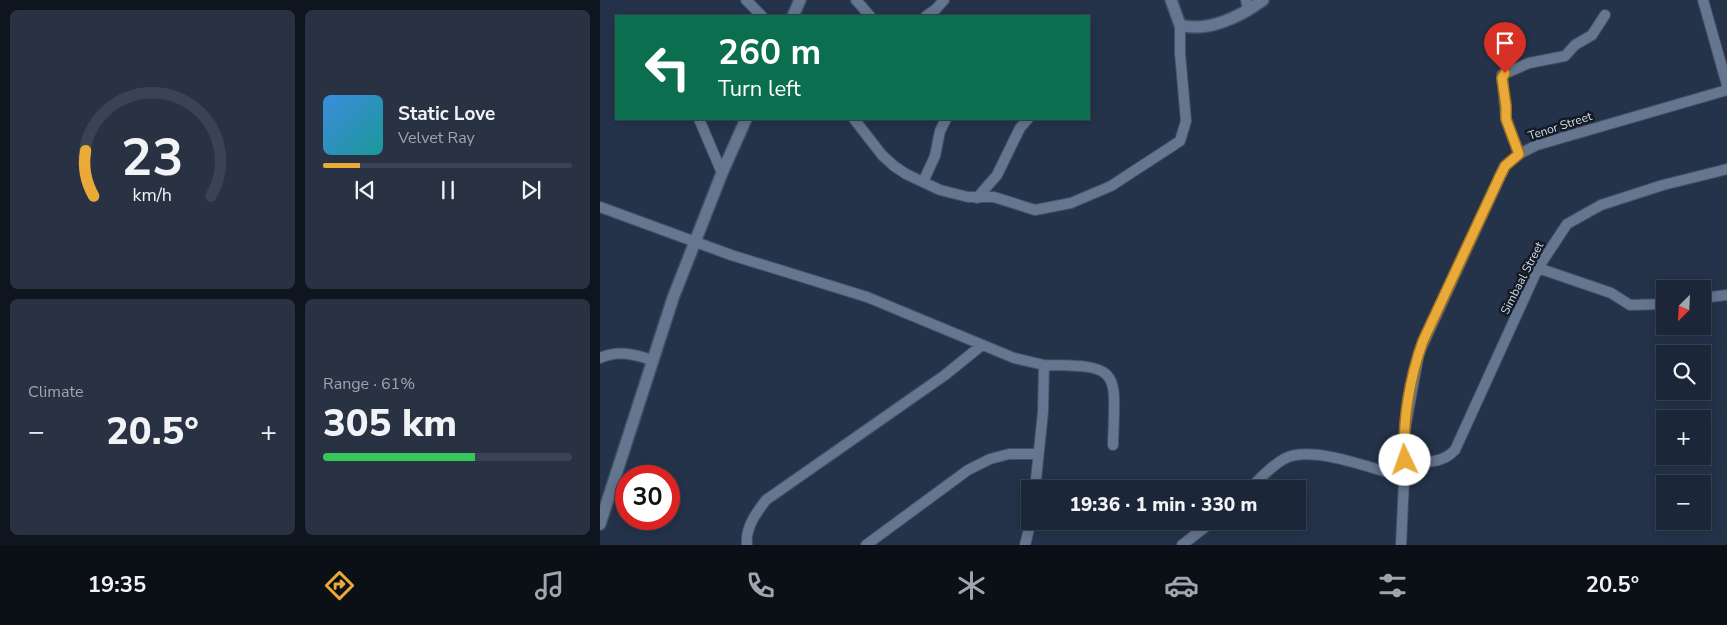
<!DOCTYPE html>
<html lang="en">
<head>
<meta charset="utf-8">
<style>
	:root { --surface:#1b2638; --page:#283243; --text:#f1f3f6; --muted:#a0a5ae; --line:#394353; --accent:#eaaa38 }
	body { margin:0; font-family:"Nunito Sans",sans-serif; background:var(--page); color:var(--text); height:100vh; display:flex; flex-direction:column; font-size:19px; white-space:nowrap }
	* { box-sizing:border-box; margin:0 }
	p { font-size:16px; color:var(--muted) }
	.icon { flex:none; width:28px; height:28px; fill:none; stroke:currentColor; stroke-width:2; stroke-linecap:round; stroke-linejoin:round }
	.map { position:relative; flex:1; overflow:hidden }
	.side { display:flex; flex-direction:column; gap:10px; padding:10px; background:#0f151f; width:600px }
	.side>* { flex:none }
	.top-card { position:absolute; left:15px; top:15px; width:475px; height:105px; border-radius:0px; box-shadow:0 2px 12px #0003,0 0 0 1px var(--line); background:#0b6e4f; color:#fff; overflow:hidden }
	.needle { width:32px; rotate:204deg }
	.fabs { position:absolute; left:1056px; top:280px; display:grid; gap:10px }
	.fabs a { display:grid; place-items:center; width:55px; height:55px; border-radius:0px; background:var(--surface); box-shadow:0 2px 12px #0003,0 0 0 1px var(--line); font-size:25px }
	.speed { position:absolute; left:15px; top:465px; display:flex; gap:10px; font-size:25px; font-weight:700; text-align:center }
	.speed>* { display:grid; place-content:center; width:65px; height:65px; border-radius:50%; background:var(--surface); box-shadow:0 2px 12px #0003,0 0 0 1px var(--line); line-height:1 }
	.speed .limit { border:8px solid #d22; background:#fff; color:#111 }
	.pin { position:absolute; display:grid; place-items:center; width:42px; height:42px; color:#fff; margin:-51px -21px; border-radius:50% 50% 50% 0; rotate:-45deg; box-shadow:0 0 5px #0007 }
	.pin .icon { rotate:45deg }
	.me { position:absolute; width:55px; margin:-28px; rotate:357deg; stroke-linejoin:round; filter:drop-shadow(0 0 4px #0008) }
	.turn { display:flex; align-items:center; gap:18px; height:105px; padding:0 20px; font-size:22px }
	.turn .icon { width:65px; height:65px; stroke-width:2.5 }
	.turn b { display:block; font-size:35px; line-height:42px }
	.big { font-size:38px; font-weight:800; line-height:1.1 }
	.side .widget { flex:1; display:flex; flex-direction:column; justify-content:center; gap:8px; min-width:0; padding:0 18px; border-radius:8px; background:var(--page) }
	.side .dial { align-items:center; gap:0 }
	.dial svg { height:130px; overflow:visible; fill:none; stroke:var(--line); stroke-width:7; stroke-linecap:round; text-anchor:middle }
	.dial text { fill:var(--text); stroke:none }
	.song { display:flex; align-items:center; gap:15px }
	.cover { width:60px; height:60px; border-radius:8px; background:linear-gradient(135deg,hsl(210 70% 55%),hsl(180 70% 35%)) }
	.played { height:5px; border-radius:2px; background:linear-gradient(90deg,var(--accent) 15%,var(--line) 15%) }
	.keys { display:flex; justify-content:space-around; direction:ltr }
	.heat { display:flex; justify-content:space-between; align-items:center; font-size:28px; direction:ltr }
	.charge { height:8px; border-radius:4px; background:linear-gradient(90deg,#34c759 61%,var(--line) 0) }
	.side .tiles { flex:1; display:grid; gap:10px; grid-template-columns:repeat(2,1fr) }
	.trip { position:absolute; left:421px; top:480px; width:285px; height:50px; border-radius:0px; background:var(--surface); box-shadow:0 2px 12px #0003,0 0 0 1px var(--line); font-weight:800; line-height:50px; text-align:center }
	.dock { display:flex; height:80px; justify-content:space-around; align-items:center; background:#0b0f16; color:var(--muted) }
	.dock .icon { width:35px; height:35px }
	.dock .current { color:var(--accent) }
	.dock b { font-size:22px; color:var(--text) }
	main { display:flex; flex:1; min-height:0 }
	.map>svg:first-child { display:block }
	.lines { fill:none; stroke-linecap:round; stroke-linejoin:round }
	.minor-casing { stroke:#435063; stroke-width:12 }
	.tertiary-casing { stroke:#435063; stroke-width:14 }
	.minor { stroke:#657690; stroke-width:10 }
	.tertiary { stroke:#657690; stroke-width:11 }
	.route-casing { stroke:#986e24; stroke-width:12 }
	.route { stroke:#eaaa38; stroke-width:9 }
	.labels { text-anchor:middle; stroke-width:5; stroke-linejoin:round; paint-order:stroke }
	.street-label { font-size:12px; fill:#d2dcea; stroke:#141b25 }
</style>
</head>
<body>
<main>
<section class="side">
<div class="tiles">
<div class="widget dial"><svg viewBox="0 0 100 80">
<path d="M14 69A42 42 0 1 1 86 69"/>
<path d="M14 69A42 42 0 0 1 9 41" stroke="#eaaa38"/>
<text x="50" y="56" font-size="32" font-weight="700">23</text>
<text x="50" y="72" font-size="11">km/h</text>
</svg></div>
<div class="widget">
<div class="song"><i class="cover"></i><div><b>Static Love</b><p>Velvet Ray</p></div></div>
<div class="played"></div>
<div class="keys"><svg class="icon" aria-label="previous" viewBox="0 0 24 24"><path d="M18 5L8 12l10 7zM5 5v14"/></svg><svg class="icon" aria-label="pause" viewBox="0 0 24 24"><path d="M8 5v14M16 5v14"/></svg><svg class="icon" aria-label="next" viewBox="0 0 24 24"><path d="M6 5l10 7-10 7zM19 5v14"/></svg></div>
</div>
<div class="widget"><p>Climate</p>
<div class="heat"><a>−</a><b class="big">20.5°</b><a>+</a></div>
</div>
<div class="widget"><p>Range · 61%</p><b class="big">305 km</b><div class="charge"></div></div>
</div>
</section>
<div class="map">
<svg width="1127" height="545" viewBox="0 0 1127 545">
	<rect width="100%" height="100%" fill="#24334a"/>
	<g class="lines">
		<defs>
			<path id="minor" d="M146,0L162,16
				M256,0L270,16
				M646,0L648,11
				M1103,0L1127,85
				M326,16L336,9L344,0
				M99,119L122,173
				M254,119L282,155L294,166L306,174L340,190L368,197H394L435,210L471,203L511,186L580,141L586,121L580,53V25
				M919,154L906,119L902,75L929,63L965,56L975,45L992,35L1005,15
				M323,182L335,156L340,131L346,119
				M377,198L397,175L420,128L428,119
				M0,207L131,255L267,297L414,358L444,365L443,412L435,489
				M938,268L1011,293L1030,305L1065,304
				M1102,298L1127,295
				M0,358C18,350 34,354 52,360
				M444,365C523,365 515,371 513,445
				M805,459C824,462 841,465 855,450L938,268L967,224L1001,205L1063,185L1127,169
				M649,489C660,479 671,466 684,459C711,444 773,469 803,477
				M147,545C145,528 156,513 166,500L345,375L382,345
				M266,545L368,470L390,459L409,454H438
				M425,545L431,521
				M582,545L613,521
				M801,545L805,459L803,440L819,353L905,166L919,154L937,145L1127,90"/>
			<path id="tertiary" d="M571,0L580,25C608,33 641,16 663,0
				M193,16L200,0
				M0,524L73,298L122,173L146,119"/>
		</defs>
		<!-- minor casing -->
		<use href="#minor" class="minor-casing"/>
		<!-- tertiary casing -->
		<use href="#tertiary" class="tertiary-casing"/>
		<!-- minor -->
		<use href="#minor" class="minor"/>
		<!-- tertiary -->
		<use href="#tertiary" class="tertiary"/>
	</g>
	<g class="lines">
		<defs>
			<path id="route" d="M805,460C802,421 810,377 823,341L900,176L905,166L919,154L906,119V106L902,78L905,73"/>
		</defs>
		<!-- route casing -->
		<use href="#route" class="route-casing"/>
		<!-- route -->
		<use href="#route" class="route"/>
	</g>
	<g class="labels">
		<!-- street labels -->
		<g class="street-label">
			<text transform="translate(960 126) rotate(-18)" y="4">Tenor Street</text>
			<text transform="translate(922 278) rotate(-63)" y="4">Simbaal Street</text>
		</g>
	</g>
</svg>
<div class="fabs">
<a><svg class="needle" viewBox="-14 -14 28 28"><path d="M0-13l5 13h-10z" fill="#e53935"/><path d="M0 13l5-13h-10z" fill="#a0a5ae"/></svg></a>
<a><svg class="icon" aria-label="search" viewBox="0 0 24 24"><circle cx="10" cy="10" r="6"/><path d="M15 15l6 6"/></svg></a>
<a>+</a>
<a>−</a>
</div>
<div class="speed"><div class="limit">30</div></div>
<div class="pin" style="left:905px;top:73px;background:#d93025"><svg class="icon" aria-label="arrive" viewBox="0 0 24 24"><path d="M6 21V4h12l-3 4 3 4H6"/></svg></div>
<svg class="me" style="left:805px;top:460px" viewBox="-20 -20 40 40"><circle r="19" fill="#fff"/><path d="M0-13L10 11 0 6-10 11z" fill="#eaaa38"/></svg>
<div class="trip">19:36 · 1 min · 330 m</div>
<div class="top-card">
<div class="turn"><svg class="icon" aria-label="left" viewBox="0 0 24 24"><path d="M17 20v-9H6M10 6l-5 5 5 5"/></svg><div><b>260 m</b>Turn left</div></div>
</div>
</div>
</main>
<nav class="dock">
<b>19:35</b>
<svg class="icon current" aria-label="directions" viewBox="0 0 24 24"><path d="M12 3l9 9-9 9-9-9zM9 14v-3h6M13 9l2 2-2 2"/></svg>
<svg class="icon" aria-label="music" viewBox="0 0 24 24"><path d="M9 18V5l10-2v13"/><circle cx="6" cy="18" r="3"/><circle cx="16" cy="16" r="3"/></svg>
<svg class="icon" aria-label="phone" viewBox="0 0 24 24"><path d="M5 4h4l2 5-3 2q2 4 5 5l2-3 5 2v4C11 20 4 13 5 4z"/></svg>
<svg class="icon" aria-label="climate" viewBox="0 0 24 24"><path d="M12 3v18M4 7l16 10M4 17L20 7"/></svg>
<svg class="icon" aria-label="car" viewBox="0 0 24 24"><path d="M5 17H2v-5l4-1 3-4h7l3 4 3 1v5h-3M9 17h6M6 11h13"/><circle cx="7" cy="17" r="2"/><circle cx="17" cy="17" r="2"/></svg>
<svg class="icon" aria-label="filters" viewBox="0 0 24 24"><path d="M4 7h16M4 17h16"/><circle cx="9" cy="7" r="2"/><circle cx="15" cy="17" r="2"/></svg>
<b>20.5°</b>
</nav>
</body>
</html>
